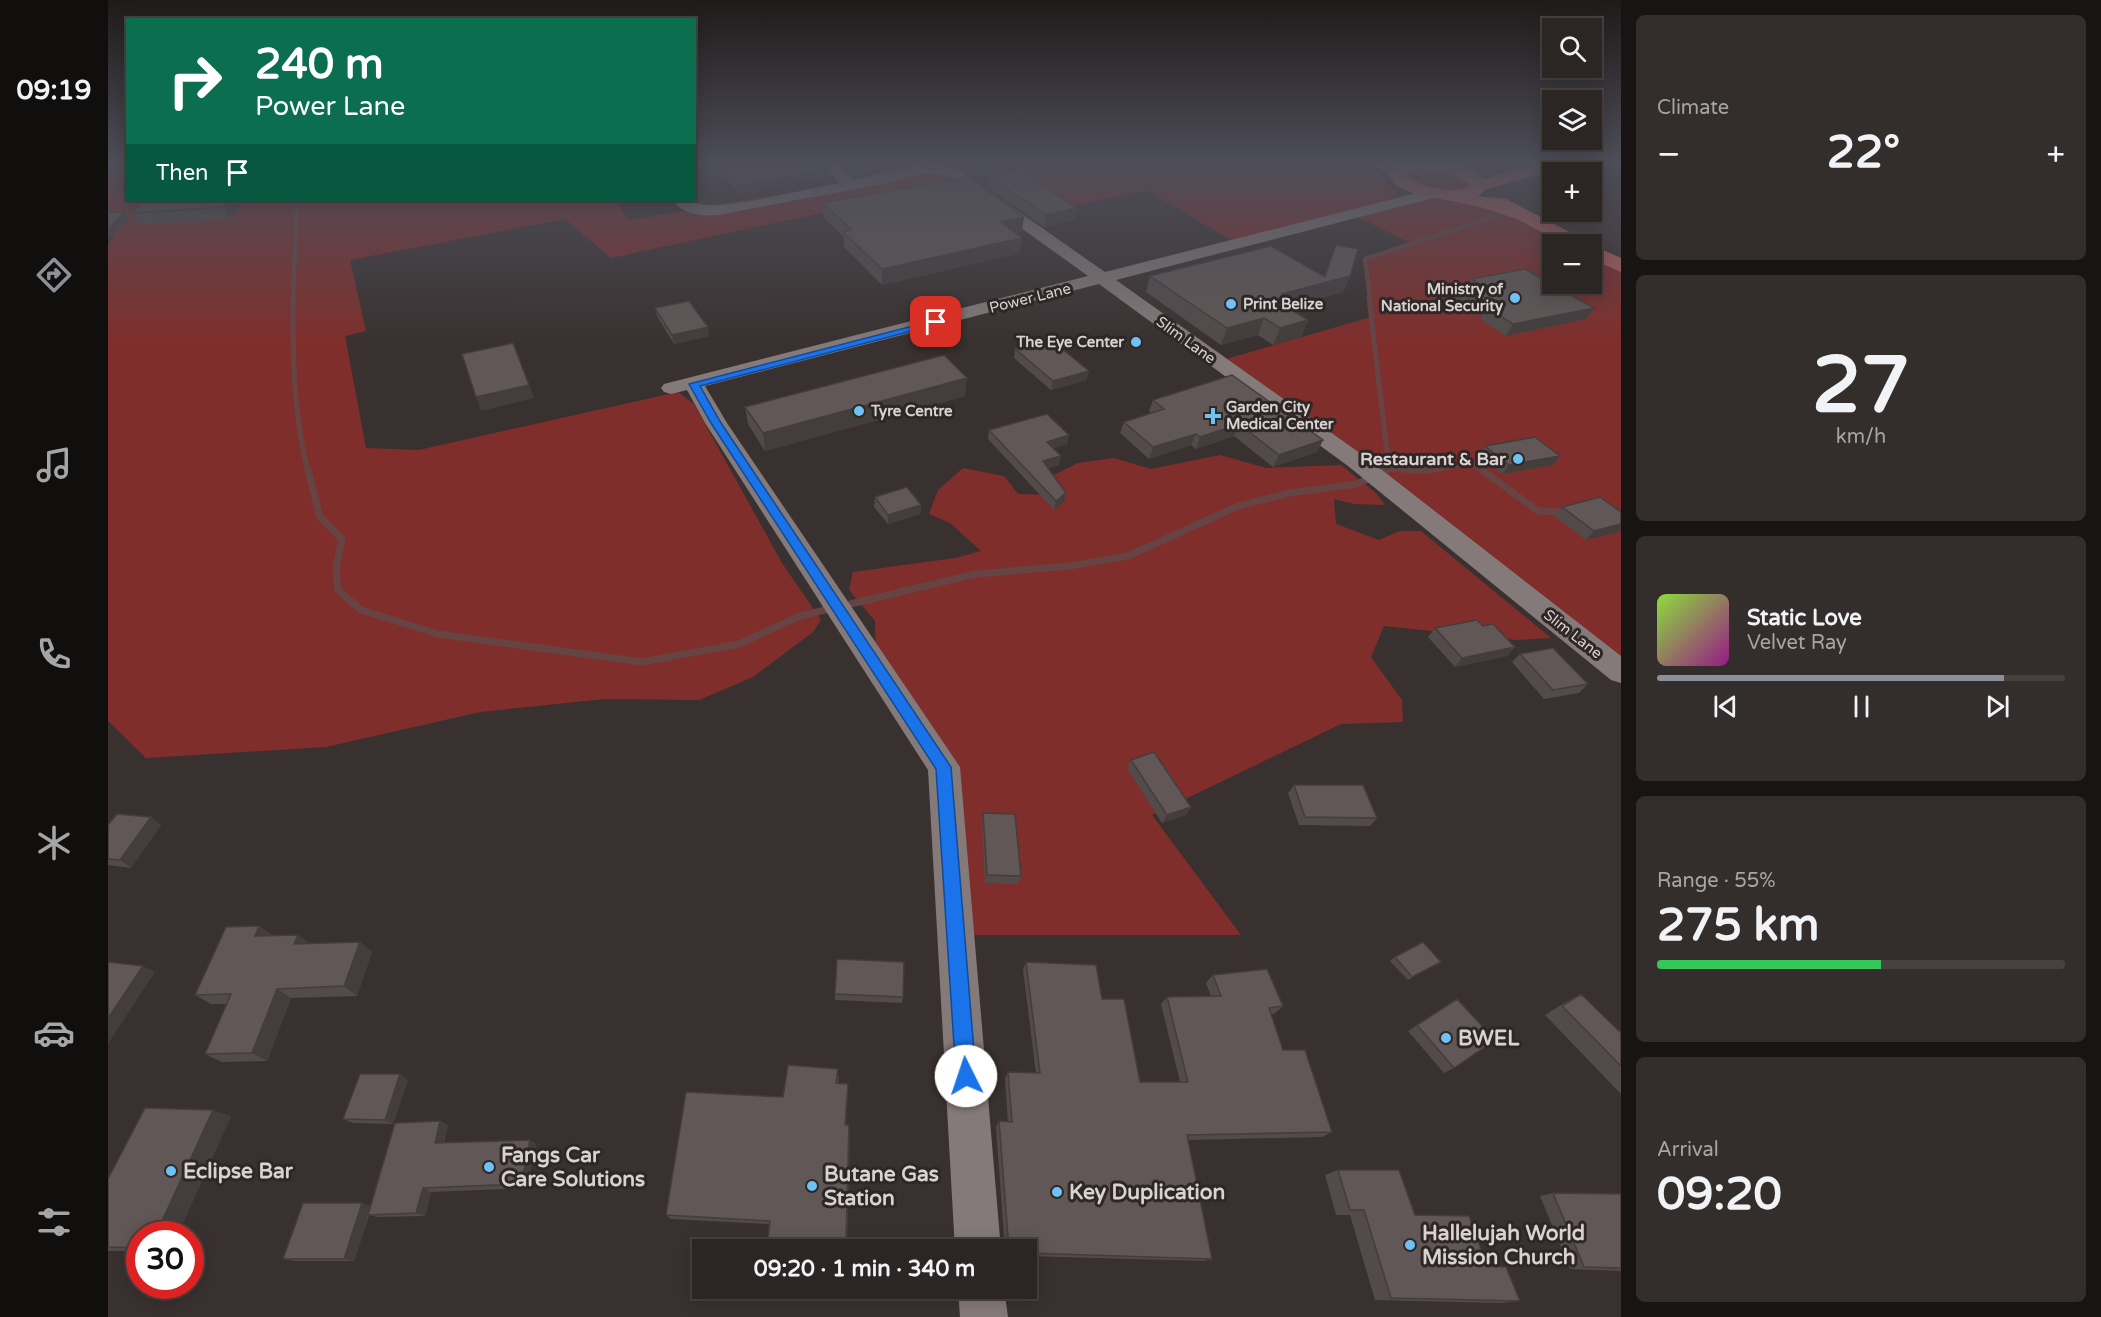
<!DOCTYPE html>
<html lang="en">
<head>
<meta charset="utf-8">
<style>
	:root { --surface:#2b2524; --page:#332d2c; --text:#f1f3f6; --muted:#a6a5a6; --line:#474241; --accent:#8c9099 }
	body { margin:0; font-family:"Varela Round",sans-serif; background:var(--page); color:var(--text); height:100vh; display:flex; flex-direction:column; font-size:22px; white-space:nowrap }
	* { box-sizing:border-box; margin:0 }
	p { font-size:20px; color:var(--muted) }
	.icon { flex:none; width:33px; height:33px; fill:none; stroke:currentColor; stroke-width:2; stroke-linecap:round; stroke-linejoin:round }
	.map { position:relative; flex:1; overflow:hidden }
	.side { display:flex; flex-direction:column; gap:15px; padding:15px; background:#181414; width:480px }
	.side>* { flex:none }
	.banner { position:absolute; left:18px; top:18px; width:570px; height:183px; border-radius:0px; box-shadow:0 3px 15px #0003,0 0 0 2px var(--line); background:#0b6e4f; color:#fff; overflow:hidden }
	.tools { position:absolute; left:1434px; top:18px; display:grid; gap:12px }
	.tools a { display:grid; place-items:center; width:60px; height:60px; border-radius:0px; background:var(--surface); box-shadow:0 3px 15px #0003,0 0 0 2px var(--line); font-size:30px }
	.speed { position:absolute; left:18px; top:1221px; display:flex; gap:12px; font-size:30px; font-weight:700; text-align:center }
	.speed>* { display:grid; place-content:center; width:78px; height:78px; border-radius:50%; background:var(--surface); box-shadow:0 3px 15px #0003,0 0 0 2px var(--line); line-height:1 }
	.speed .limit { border:9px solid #d22; background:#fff; color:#111 }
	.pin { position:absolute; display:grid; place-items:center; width:51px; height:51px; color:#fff; margin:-26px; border-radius:12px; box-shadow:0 3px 9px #0006 }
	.me { position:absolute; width:66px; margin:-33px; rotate:356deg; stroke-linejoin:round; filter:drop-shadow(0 0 4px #0008) }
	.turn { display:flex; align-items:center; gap:21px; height:126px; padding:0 30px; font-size:27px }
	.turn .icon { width:78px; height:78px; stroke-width:2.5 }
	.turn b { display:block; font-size:42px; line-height:51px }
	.then { display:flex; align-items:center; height:57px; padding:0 30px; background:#0003; gap:12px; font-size:22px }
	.big { font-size:45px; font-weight:700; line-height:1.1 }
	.side .widget { flex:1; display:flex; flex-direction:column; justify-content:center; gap:9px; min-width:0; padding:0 21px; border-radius:9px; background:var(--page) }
	.side .dial { align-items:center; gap:0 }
	.dial b { font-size:78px; line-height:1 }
	.song { display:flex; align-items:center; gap:18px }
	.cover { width:72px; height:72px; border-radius:9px; background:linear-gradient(135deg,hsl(90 70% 55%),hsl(310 70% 35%)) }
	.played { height:6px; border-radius:3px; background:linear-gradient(90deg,var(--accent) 85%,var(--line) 85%) }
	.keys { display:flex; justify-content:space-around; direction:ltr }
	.heat { display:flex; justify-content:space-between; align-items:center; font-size:33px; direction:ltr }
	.charge { height:9px; border-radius:4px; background:linear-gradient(90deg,#34c759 55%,var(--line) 0) }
	.trip { position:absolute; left:584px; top:1239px; width:345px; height:60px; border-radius:0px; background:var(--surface); box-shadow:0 3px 15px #0003,0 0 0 2px var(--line); font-weight:700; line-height:60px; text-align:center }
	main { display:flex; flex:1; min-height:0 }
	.tab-bar { display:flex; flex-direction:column; width:108px; justify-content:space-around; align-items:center; background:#110f0e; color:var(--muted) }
	.tab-bar .icon { width:42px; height:42px }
	.tab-bar .on { color:var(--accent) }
	.tab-bar b { font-size:27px; color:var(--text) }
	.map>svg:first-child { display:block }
	.green { fill:#802e2b }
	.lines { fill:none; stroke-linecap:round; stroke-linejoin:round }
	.stream-far2 { stroke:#674444; stroke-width:4.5 }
	.stream-far1 { stroke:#674444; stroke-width:5 }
	.stream { stroke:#674444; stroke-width:7 }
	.minor { fill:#847a79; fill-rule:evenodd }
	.major { fill:#b8605e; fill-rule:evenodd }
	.wall { fill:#534b4a }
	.shaded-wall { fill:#433d3c }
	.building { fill:#605756; stroke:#433d3c; stroke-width:1.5 }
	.route { fill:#1a73e8; stroke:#114b97; stroke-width:1.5 }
	.poi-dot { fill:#6dc2f3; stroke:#2f2726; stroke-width:2 }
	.labels { text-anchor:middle; stroke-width:6; stroke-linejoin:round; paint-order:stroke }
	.far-poi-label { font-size:15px; font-weight:bold; fill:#d8d3d2; stroke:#2f2726; text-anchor:start }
	.far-street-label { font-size:15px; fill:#d8d3d2; stroke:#2f2726 }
	.poi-label { font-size:18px; font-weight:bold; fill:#d8d3d2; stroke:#2f2726; text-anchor:end }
	.near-poi-label { font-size:21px; font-weight:bold; fill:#d8d3d2; stroke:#2f2726; text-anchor:start }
</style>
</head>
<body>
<main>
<nav class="tab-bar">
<b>09:19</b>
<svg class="icon on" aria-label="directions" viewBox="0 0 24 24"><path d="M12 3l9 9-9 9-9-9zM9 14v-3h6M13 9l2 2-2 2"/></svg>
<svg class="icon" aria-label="music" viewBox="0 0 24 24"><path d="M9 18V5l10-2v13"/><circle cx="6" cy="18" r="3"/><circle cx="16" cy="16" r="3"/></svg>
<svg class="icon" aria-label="phone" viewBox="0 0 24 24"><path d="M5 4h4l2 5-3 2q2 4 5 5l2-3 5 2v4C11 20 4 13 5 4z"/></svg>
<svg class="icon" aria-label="climate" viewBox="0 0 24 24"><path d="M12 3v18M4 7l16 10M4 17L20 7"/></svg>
<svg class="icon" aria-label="car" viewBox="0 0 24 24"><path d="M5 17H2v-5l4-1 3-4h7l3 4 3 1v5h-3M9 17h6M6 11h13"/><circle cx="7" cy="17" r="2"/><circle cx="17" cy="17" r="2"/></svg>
<svg class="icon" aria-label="filters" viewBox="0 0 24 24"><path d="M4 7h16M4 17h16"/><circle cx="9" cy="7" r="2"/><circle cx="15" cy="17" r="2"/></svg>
</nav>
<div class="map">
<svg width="1513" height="1317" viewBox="0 0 1513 1317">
	<rect width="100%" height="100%" fill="#393130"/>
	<!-- green -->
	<path class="green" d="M0,162H19L20,200H507L521,220L827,168L859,182L503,258L457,219L242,260L258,331L237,336L258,448L311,450L570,392L586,404L674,563L713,620L705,632L645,677L591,700L497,699L372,712L218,747L38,758L0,721V244L6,236H0Z
		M899,162H1264L1269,165L1271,174L1288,193L1280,201L1313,196L1289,175L1321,165L1370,181L1361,194L1410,214L1470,244H1444V284H1484V251L1513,266V672L1108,362L1263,317L1257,259L1302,243L1244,214L1126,242L1039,190L961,207Z
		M1112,455L1158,468L1233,465L1268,493L1277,505L1246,504L1226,499L1228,524L1271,540L1292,531H1313L1443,638L1408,640L1276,626L1263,657L1294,700L1295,722L1233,724L1044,815L1133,935H848L836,767L768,662L767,621L741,590L745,572L847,558L873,551L842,523L821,514L830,490L855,468L896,476L910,494L937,495L942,477L970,463L1006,458L1043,469Z"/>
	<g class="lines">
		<!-- stream-far2 -->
		<path class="stream-far2" d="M185,299L189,200
			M1262,299L1257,259L1391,215"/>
		<!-- stream-far1 -->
		<path class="stream-far1" d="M185,297C185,356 185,414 200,472
			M1261,297L1281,469L1276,472
			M1280,469L1318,471L1364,463L1376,472"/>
		<!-- stream -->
		<path class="stream" d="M200,470L212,517L234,539L228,568L230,590L253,610L330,634L534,662L631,644L692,616L868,574L962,566L1020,556L1128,507L1181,493L1249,484L1279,470
			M1300,470H1323
			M1374,470L1430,511L1458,512"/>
		<!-- minor -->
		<path class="minor" d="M711,162H726L747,180L805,165L827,164L851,170L997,272L1328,188L1333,190L1336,193L1333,196L1008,280L1256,456L1513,656V683L1503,680L1240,466L991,284L597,386L619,423L852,767L893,1250H847L820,770L597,423L579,390L563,394L556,392L553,388L556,384L980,276L841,176C812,169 792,181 765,186C714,195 662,205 611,215C593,216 576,215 564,200C580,198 592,207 609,205C650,202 691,190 732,183Z
			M1264,162H1280L1296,175L1289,179L1284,178Z
			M850,1288H896L900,1317H852Z"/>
		<!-- major -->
		<path class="major" d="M1299,162C1324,162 1357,158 1376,179L1438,162H1465L1463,166L1378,189L1370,196C1380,198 1389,197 1398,199L1477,240L1480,244H1456L1409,219L1369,206L1307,194L1289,186L1280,175L1285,166ZM1310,170L1342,173L1363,185C1347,196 1311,188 1298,174Z
			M1484,245L1513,258V272L1484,259Z"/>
	</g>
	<!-- wall -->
	<path class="wall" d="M733,162H774V167L745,172Z
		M609,163L721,168L722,176L632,194L610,170Z
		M881,176L968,208L966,220L936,227L880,187Z
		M37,200H137L122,219L32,224L24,213Z
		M715,203L914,231L908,233L914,238L912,253L774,285L736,247V237L715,217Z
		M1228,245L1242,276L1235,292L1190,304L1188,312L1200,320L1193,337L1165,345L1150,335L1113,345L1038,292L1042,276H1216Z
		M1364,279L1486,308L1478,319L1398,336L1372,319L1374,316L1344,297L1350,286L1361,284Z
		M547,308L601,336L566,344L549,316Z
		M907,349L979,380L943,390L906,358Z
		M857,396L657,451L640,424L637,407Z
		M1045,400L1215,440L1209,452L1165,467L1126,436L1088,449L1083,445L1041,459L1012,433L1016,422L1043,413L1041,411Z
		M881,430L961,435L959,444L946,448L951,465L940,468L956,502L946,510L880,439Z
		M1377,446L1452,456L1445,465L1394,474L1371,455Z
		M767,497L813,505L812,514L780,524L766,507Z
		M1454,507L1513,512L1478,540L1446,516Z
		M1375,626L1407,647L1399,656L1347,667L1320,637L1327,628Z
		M1412,654L1480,684L1471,693L1436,699L1404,662Z
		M1023,760L1083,807L1078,815L1054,823L1019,768Z
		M1186,785L1269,818L1262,826L1191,825L1180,793Z
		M875,813L913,876L910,884L877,883L874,821Z
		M43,817L53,825L23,868L0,865V825Z
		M151,926L165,936L190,935L202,944L252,942L264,952L249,996L183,998L159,1061L114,1062L97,1054L119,1004H103L87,995Z
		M1287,957L1333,962L1300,980L1282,961Z
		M918,962L994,999L1032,1082H1072L1053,1004L1059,997L1103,996L1098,983L1105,975L1175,1006L1166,1014H1163L1175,1050L1224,1132L1214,1137L1080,1140L1104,1259L1096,1261L918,1256V1250H897L888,1127L891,1121L900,1122L897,1078L900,1072L928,1073L915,970Z
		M727,994L795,997L794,1003L727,1000Z
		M1473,994L1511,1032L1513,1031V1094L1437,1015L1456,1003Z
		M1349,999L1346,1068L1336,1073L1300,1031Z
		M731,1076L730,1084L740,1091L738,1125L742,1131L739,1243L663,1241L660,1238L661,1224L563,1219L558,1215L675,1097Z
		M300,1080L285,1124L245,1123L235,1119Z
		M123,1116L70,1234H32V1251H0V1179Z
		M340,1125L336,1142L428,1144L419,1188L323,1192L317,1216L270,1217L261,1215L246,1261H187L175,1259L263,1206Z
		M1230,1170L1307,1215L1379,1266L1412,1301L1392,1303L1267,1300L1242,1215H1228L1217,1175Z
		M1445,1193L1513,1194V1271L1462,1269L1432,1196Z"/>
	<!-- shaded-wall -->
	<path class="shaded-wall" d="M754,162H774V167L745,172V164Z
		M721,168L722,176L632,194L631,186Z
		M121,200H137L122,219L115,207Z
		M968,208L966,220L936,227L938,215Z
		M16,212L20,219L0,240V229Z
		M916,217L914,231L891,237L893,222Z
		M914,238L912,253L774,285V269Z
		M1242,276L1235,292L1167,310L1174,294Z
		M1191,305L1184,321L1180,308Z
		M1486,308L1478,319L1398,336L1405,324Z
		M1156,318L1150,335L1113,345L1119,328Z
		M1200,320L1193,337L1165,345L1172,328Z
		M600,327L601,336L566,344L564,335Z
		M981,371L979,380L943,390L945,381Z
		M859,378L857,396L657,451L655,433Z
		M421,385L426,398L373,411L368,397Z
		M1131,424L1126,436L1088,449L1092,437Z
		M1088,434L1083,445L1041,459L1045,447Z
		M961,435L959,444L937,451L939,442Z
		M1215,440L1209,452L1165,467L1171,455Z
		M953,456L951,465L933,470L935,461Z
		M1452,456L1445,465L1394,474L1401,465Z
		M958,493L956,502L946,510L948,501Z
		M813,505L812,514L780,524V515Z
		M1513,524V531L1478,540L1486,531Z
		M1407,647L1399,656L1347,667L1354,658Z
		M1083,807L1078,815L1054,823L1059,815Z
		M43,817L53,825L23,868L12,860Z
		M151,926L165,936H147Z
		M190,935L203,945L186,944Z
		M252,942L264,952L249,996L236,986Z
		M35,966L47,972L0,1044V1018Z
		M169,989L183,998L159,1061L144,1053Z
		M292,1074L300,1080L285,1124L277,1120Z
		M740,1084V1091L737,1131V1125Z
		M105,1110L123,1116L70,1234H48Z
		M332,1121L340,1125L334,1147L327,1143Z
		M741,1125L742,1131L739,1243L738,1240Z
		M422,1140L428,1144L419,1188L413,1184Z
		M315,1188L323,1192L317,1216L308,1213Z
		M254,1203L263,1206L246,1261L236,1259Z"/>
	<!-- building -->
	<path class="building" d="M614,162H716L721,168L631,186L609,163Z
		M912,170L968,208L938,215L881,176Z
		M860,177L916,217L893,222L914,238L774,269L735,232L744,230L715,203Z
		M37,200H121L115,207L24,213Z
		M16,212L0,229V213Z
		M1228,245L1250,249L1242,276L1174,294L1191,305L1180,308L1200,320L1172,328L1156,318L1119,328L1042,276L1163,246L1217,277Z
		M1417,269L1486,308L1405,324L1379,308L1383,307L1350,286L1370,283L1364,279Z
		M581,301L600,327L564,335L547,308Z
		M942,339L981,371L945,381L907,349Z
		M405,343L421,385L368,397L354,354Z
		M836,355L859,378L655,433L637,407Z
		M1124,375L1215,440L1171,455L1131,424L1092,437L1088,434L1045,447L1016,422L1056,409L1045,400Z
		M939,414L961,435L939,442L953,456L935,461L958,493L948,501L881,430Z
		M1427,437L1452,456L1401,465L1377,446Z
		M799,487L813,505L780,515L767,497Z
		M1492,497L1513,512V524L1486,531L1454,507Z
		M1369,620L1375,626L1385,624L1407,647L1354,658L1327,628Z
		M1445,648L1480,684L1445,690L1412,654Z
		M1046,752L1083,807L1059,815L1023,760Z
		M1186,785H1255L1269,818L1197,817Z
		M875,813L907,814L913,876L879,875Z
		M9,814L43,817L12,860L0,859V825Z
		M151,926L147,936L190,935L186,944L252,942L236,986L169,989L144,1053L97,1054L123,994L87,995L118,927Z
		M1315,942L1333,962L1304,977L1287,957Z
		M729,959L796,962L795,997L727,994Z
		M0,962L35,966L0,1018Z
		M918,962L988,965L994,999H1016L1032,1082H1080L1059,997L1113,996L1105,975L1159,969L1175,1006L1161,1008L1175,1050H1197L1224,1132L1079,1135L1104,1259L918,1253V1250H901L891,1121L904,1122L900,1072L932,1073Z
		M1473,994L1513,1033V1066L1454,1006Z
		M1349,999L1387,1040L1346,1068L1309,1025Z
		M680,1065L730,1069L728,1083L740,1084L737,1125H741L738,1240L660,1238L662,1221L558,1215L578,1092L675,1097Z
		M252,1074H292L277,1120L235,1119Z
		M37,1108L105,1110L48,1234H32V1248L0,1247V1179Z
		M332,1121L327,1143L422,1140L413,1184L315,1188L308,1213L260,1215L287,1123Z
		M1230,1170H1291L1307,1215L1361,1216L1379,1266L1398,1267L1412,1301L1283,1298L1256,1210H1242Z
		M1445,1193L1513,1194V1268L1476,1267Z
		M195,1203H254L236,1259H175Z"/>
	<!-- sky -->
	<linearGradient id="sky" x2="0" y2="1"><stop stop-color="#1f1b1a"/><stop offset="0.47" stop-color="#4e4e59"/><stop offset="1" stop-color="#4e4e59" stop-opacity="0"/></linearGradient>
	<rect width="1513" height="346" fill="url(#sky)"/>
	<!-- route -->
	<path class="route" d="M828,320L831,321V324L592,386L613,423L843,767L868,1076L865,1082L858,1085L851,1082L848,1076L828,769L603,423L581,384Z"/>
	<!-- markers -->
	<g class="poi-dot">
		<circle cx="1407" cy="298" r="6"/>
		<circle cx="1123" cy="304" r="6"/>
		<circle cx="1028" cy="342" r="6"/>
		<circle cx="751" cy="411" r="6"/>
		<path d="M1102 407h6v6h6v6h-6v6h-6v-6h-6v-6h6z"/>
		<circle cx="1410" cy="459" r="6"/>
		<circle cx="1338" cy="1038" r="6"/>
		<circle cx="381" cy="1167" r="6"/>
		<circle cx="63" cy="1171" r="6"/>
		<circle cx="704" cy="1186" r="6"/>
		<circle cx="949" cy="1192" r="6"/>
		<circle cx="1302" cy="1245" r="6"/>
	</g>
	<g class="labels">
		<!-- far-poi labels -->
		<g class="far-poi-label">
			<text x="1395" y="294" text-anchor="end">Ministry of<tspan x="1395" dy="17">National Security</tspan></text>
			<text x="1135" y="309">Print Belize</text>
			<text x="1016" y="347" text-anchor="end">The Eye Center</text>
			<text x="1118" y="412">Garden City<tspan x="1118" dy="17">Medical Center</tspan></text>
			<text x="763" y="416">Tyre Centre</text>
		</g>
		<!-- far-street labels -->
		<g class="far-street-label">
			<text transform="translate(922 298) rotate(-14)" y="5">Power Lane</text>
			<text transform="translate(1078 340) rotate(36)" y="5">Slim Lane</text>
			<text transform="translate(1465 634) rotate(38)" y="5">Slim Lane</text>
		</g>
		<!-- poi labels -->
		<g class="poi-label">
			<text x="1398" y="465">Restaurant &amp; Bar</text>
		</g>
		<!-- near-poi labels -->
		<g class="near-poi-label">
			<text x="1350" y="1045">BWEL</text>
			<text x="393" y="1162">Fangs Car<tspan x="393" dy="24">Care Solutions</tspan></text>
			<text x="75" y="1178">Eclipse Bar</text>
			<text x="716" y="1181">Butane Gas<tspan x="716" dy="24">Station</tspan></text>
			<text x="961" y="1199">Key Duplication</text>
			<text x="1314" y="1240">Hallelujah World<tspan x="1314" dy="24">Mission Church</tspan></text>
		</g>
	</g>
</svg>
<div class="tools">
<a><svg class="icon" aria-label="search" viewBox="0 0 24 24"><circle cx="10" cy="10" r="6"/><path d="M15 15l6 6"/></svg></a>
<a><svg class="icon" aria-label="layers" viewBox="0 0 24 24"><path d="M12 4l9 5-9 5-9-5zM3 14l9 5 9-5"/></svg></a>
<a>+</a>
<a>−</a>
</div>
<div class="speed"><div class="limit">30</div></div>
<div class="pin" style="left:828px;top:322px;background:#d93025"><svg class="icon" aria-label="arrive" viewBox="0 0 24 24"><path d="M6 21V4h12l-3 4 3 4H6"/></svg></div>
<svg class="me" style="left:858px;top:1076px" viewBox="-20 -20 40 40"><circle r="19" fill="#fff"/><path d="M0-13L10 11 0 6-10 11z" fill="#1a73e8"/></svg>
<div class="trip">09:20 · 1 min · 340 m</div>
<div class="banner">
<div class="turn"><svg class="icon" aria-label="right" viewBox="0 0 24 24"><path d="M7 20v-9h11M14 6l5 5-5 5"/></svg><div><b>240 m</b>Power Lane</div></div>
<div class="then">Then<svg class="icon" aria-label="arrive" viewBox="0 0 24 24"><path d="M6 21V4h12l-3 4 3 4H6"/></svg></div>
</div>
</div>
<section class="side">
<div class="widget"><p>Climate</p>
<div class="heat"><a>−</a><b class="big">22°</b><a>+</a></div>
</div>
<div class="widget dial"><b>27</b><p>km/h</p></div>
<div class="widget">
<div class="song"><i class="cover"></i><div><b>Static Love</b><p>Velvet Ray</p></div></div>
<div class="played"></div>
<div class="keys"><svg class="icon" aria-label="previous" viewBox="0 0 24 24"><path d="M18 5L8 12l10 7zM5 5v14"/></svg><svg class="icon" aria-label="pause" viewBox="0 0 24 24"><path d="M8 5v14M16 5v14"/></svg><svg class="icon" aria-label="next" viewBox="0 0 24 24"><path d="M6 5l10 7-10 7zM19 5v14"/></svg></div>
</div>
<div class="widget"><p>Range · 55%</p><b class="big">275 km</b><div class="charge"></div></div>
<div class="widget"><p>Arrival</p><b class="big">09:20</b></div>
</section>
</main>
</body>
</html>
